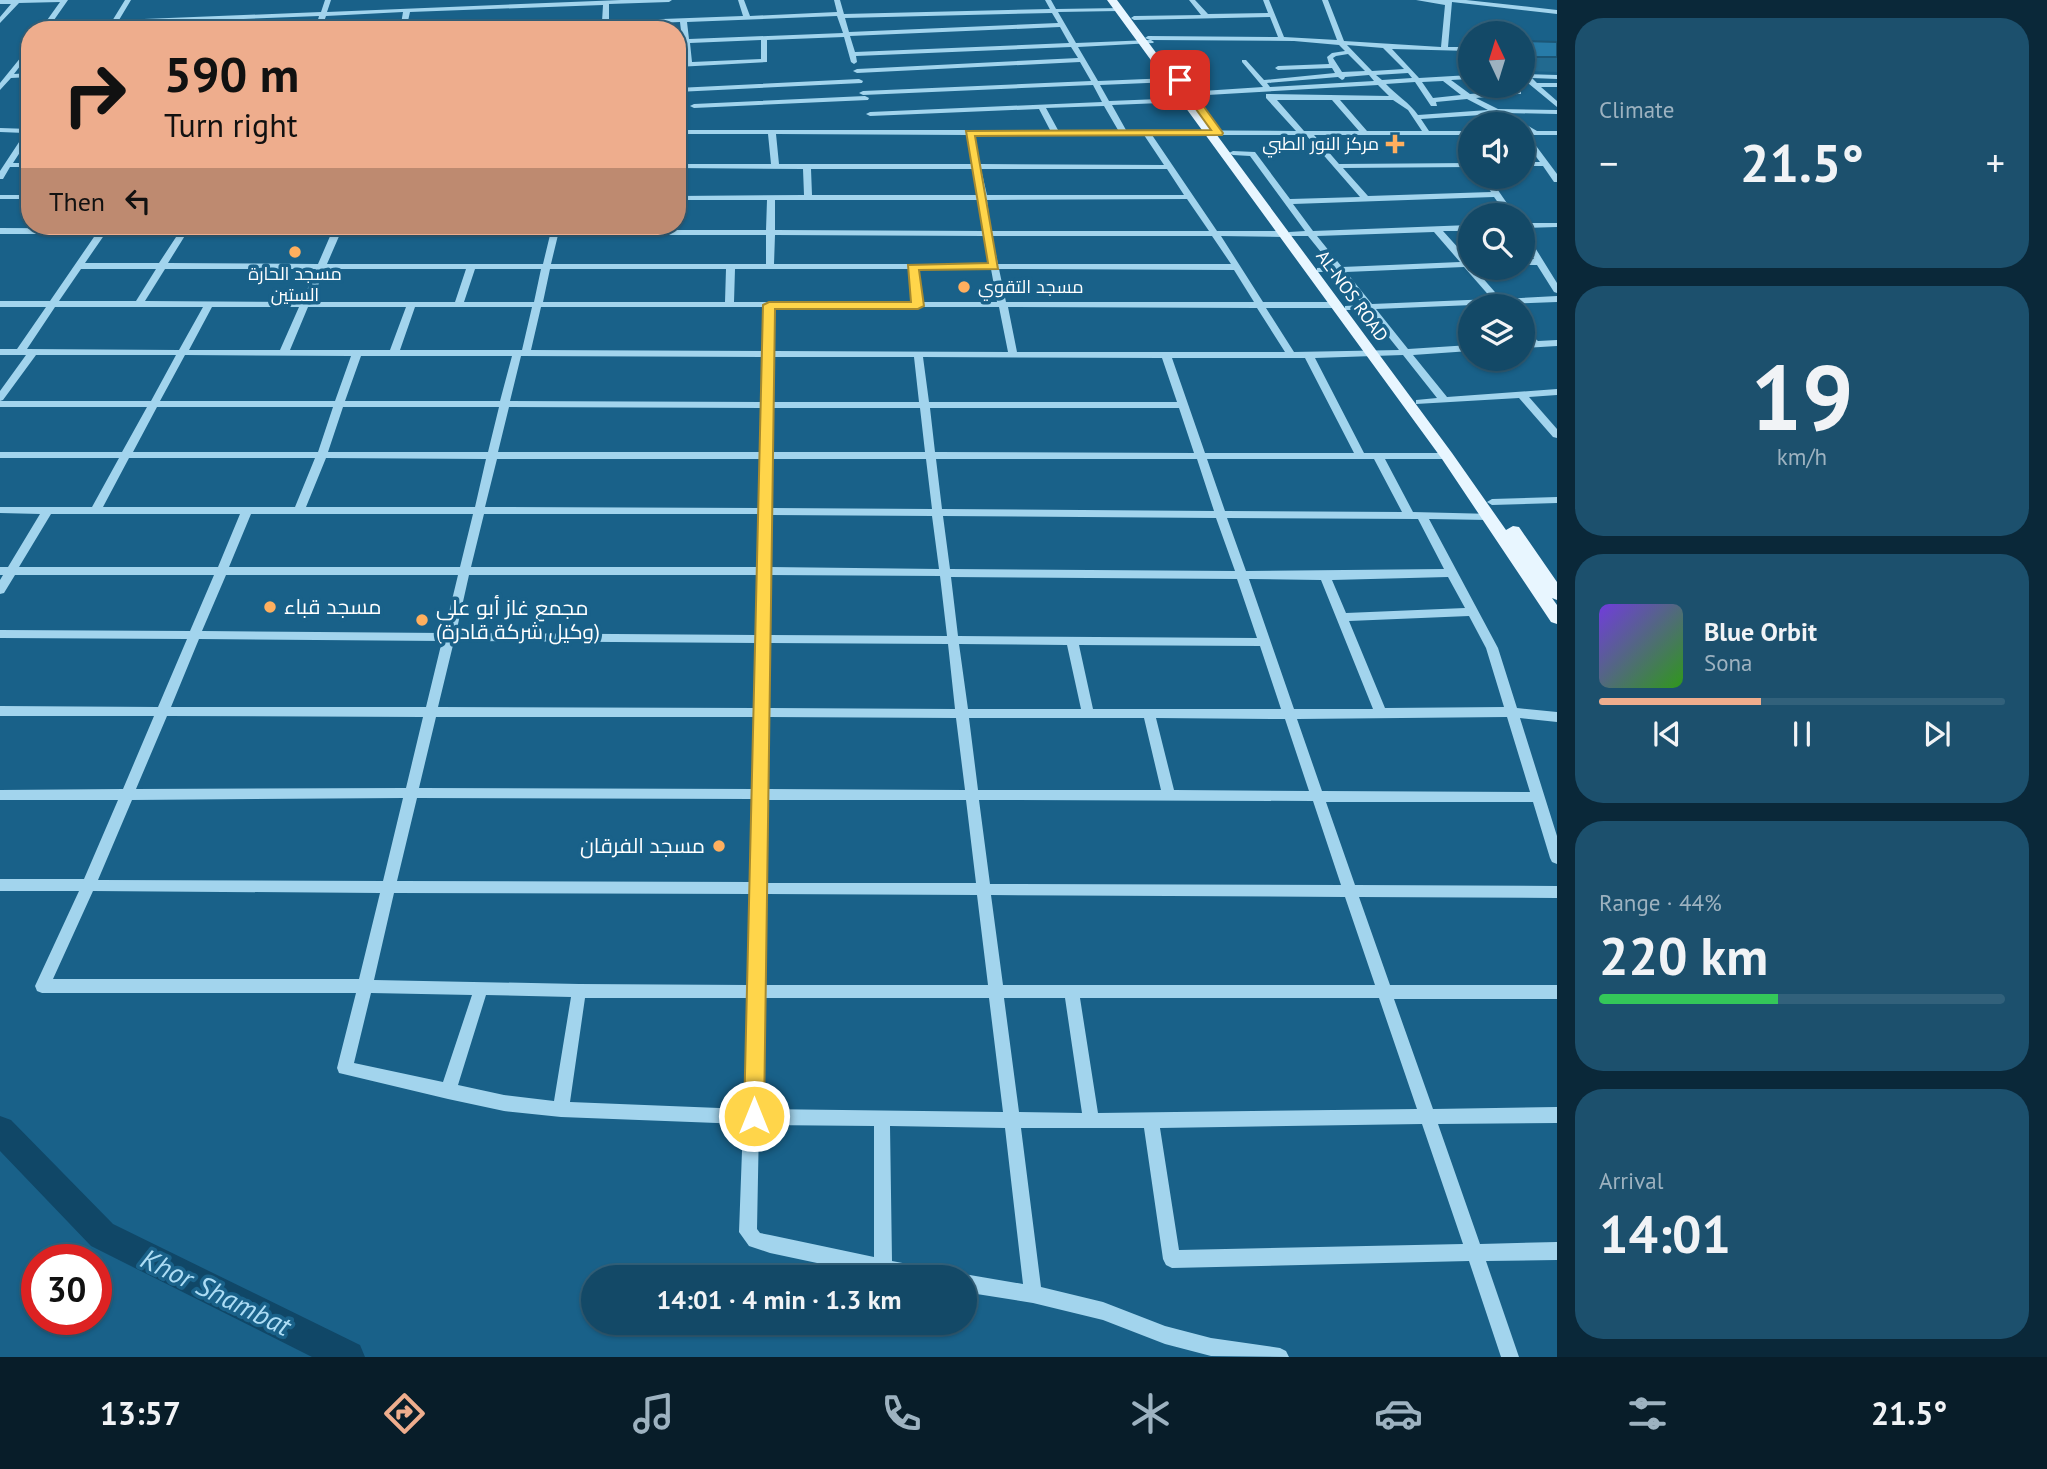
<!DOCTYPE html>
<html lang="en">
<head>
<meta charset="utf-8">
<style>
	:root { --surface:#134967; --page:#1c506d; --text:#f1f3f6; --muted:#9db2c0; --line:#32617b; --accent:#eead8d }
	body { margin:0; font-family:"PT Sans",Cairo,sans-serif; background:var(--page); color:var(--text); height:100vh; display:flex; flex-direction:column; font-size:26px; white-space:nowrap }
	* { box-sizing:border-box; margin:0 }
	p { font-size:23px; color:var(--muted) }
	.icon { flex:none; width:38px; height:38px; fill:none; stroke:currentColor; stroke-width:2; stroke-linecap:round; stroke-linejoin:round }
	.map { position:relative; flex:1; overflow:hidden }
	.details { display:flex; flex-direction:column; gap:18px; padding:18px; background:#0a2839; width:490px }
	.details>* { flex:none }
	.guide { position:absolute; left:21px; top:21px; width:665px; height:214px; border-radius:28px; box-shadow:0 2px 5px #0004,0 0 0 2px var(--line); background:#eead8d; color:#111; overflow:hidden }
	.needle { width:46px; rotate:356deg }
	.buttons { position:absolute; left:1458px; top:21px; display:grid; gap:14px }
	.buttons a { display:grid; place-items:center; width:77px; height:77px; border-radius:50%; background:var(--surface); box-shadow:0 2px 5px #0004,0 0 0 2px var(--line); font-size:35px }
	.speed { position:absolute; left:21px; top:1244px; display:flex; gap:14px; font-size:35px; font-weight:700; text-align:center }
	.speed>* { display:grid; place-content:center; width:91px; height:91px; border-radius:50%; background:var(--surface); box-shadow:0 2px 5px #0004,0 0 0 2px var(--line); line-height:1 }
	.speed .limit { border:10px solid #d22; background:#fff; color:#111 }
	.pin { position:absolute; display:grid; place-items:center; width:60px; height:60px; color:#fff; margin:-30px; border-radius:14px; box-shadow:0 4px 10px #0006 }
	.me { position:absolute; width:77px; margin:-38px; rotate:0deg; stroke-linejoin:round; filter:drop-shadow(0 0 5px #0008) }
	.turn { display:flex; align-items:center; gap:24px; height:147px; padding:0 28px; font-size:32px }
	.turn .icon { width:91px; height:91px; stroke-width:2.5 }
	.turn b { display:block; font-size:49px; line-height:60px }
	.then { display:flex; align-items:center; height:66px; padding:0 28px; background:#0003; gap:14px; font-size:26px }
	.big { font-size:52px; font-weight:700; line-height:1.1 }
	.details .card { flex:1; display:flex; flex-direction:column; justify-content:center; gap:10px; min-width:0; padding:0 24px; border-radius:28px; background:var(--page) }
	.details .dial { align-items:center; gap:0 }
	.dial b { font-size:91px; line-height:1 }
	.song { display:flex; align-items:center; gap:21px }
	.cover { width:84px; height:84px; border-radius:10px; background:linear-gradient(135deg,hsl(260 70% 55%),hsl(110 70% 35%)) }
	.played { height:7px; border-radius:4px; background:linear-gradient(90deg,var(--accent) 40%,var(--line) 40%) }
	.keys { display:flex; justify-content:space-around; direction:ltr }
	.heat { display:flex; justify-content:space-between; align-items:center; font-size:38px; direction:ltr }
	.charge { height:10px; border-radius:5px; background:linear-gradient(90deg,#34c759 44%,var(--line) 0) }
	.trip { position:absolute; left:581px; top:1265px; width:396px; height:70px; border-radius:35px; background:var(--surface); box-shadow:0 2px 5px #0004,0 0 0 2px var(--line); font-weight:700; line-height:70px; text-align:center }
	.dock { display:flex; height:112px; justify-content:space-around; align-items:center; background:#081d29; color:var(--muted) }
	.dock .icon { width:49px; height:49px }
	.dock .current { color:var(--accent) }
	.dock b { font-size:32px; color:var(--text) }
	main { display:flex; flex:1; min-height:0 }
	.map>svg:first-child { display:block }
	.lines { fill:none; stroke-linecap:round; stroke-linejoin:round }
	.river { fill:#104767; fill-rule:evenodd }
	.minor { fill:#a2d4ed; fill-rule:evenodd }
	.major { fill:#e8f6ff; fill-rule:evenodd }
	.wall { fill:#226a90 }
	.shaded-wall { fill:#1b5676 }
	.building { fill:#277ba8; stroke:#1b5676; stroke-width:2 }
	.route { fill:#ffd54a; stroke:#a68a30; stroke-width:2 }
	.poi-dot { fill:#ffaf5e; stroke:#196189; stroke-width:2.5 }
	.labels { text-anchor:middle; stroke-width:7; stroke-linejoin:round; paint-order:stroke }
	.far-poi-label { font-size:18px; fill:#fff; stroke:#196189; text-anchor:end }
	.far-street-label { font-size:18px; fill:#fff; stroke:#196189 }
	.poi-label { font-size:21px; fill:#fff; stroke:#196189; text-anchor:start }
	.near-water-label { font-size:28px; font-style:italic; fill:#adddf5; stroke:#196189 }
</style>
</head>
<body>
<main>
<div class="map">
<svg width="1557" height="1357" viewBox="0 0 1557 1357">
	<rect width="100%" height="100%" fill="#196189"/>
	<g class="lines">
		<!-- river -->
		<path class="river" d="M0,1116L11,1120L113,1224L360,1345L365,1357H312L91,1246L0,1151Z"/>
		<!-- minor -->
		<path class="minor" d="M0,0H68L47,30H40L60,2L19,3L0,23V17L11,4H0Z
			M125,0H131L119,20L321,12L325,0H331L327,12L621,0H672L669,2L609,4V21L743,16L738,0H744L750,16L837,12L834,0H840L844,14L1050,9L1045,0H1051L1056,9L1121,8L1122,9L1119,11L1058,12L1076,43L1150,40L1145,38L1148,36L1278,37L1270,17L1134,20L1131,18L1134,16L1201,15L1189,0H1195L1208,14L1268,13L1263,0H1269L1284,37L1337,40L1322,0H1328L1344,41L1441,47L1445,5L1416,0H1466L1557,10V14L1452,2L1448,47H1470V51L1392,49L1419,78L1470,75V79L1451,80L1470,94L1521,90V94H1518L1476,98L1498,109L1557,110V114L1506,113L1537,131H1557V135H1528L1557,174V182H1554L1543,166H1522V162H1540L1522,138V131H1527L1522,128V124H1516L1496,114L1421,119L1429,131H1470V135H1314L1339,164L1470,163V167L1343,168L1368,196L1491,192L1481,177H1489L1515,215H1507L1494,197L1293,204L1313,231L1470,225V231H1443L1470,261V268H1474L1501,299L1557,296V302L1506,304L1507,306H1498L1497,304L1376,309L1408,349L1470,345V351L1413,355L1447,397L1557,389V395L1529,397L1557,429V438L1553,437L1519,398L1416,404V400L1437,398L1403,355L1315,358L1364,453H1447L1452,456L1447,459H1385L1413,512L1493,514L1494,516L1493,518L1489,520L1429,519L1498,648L1517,708L1557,712V722L1520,718L1557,836V864L1552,862L1550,858L1533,802H1326L1355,885L1557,886V898L1359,897L1390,985H1557V999H1394L1433,1109L1557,1107V1123L1438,1124L1480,1244L1557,1242V1260L1486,1261L1519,1357H1501L1469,1261L1172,1268L1166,1265L1163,1259L1144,1128H1021L1041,1287L1103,1302L1165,1326L1211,1338L1280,1348L1286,1351L1289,1357L1211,1356L1165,1344L1103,1320L1033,1303L964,1292V1278H958L964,1274L1023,1284L1005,1128L890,1126L892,1261L934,1269L940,1272L943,1278L883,1277L770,1253L749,1246L739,1232L743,1124L561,1117L504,1111L448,1099L339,1073L337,1068L356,993H42L37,991L35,986L79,891H0V879H84L118,800H0V790L123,789L154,716H0V706L158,707L187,639L0,638V630L190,631L214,575H15L4,593L0,594V580L3,575H0V567H8L40,514L0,513V507H92L119,458H0V452H122L147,407H0V401H151L176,355H36L3,400L0,401V391L26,355H0V349H17L46,307H0V301H50L96,234H0V228L181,229L183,226H189V229H333L335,226H343L342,229L551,230L552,226H560L559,230H766L767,200H677V196L804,195L803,169L677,168V164H771L768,134H677V130H1050L1039,109L870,116L866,114L870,112L1102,102L1093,85L863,95L859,93L863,91L1091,81L1080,62L857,73L853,71L857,69L1078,58L1071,47L856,56L857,62L854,64L851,62L844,37L767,40V62L677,67V63H685L683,44H677V40H682L680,22L608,25L602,22L603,5L410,12L406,30H400L403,12L326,16L321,30H315L319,16L117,24L112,30H63L109,26ZM1052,13L1058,23L849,32L845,18ZM837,16L843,33L689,39L687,22ZM1060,27L1069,43L855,52L850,36ZM761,40V59L692,62L690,43ZM1151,40L1294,41L1339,45L1345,51L1332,53L1327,57L1329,64L1278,66L1275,68L1278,70L1332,68L1335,73L1264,80L1246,60H1242V62L1263,87L1187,92L1186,94L1190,96L1378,85L1389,96L1266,94V98L1296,131L1126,130L1112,105L1185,102L1189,100L1185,98L1109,101L1100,85L1171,82L1175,80L1171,78L1098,81L1078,47L1153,43L1154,42ZM1347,45L1383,48L1404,69L1372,71ZM1348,54L1365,71L1342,72L1333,58L1336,56ZM1408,73L1412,78L1382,80L1376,75ZM1369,75L1374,81L1270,87L1267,83L1338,77L1342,80L1344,79L1345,77ZM1443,81L1461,95L1433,98L1422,82ZM1415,82L1431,106H1437L1436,102L1467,99L1488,110L1418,115C1410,103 1396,95 1386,84ZM1277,100H1332L1359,131H1304ZM1340,100H1393L1408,110L1422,131H1367ZM1104,106L1118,130H1058L1046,108ZM776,134L967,135L972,164H779ZM974,135H1144L1164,165L980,164ZM1152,135H1306L1360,197L1290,199L1255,152L1233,151L1229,153L1233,155L1250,156L1305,231L1289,232V236H1308L1333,267L1317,268V272H1337L1363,305L1345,306V310H1367L1399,350L1294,352L1266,308H1335L1340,305L1335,302H1263L1221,236L1283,237L1287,234L1283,231H1217ZM811,169H973L979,195H812ZM981,169H1167L1184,195H987ZM1187,199L1209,231H991L987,200ZM775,200H979L983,231L775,230ZM1434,232L1460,262L1342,267L1317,236ZM105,234H178L159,263H85ZM186,234H331L318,264L168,263ZM340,234L550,235L543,264H327ZM558,235H766V264H551ZM775,235L984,236L990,264H774ZM992,236H1212L1231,264H998ZM1464,267L1492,299L1372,304L1346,272ZM81,269H156L136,301H59ZM165,269H316L302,302L145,301ZM325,269H466L455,302H311ZM475,269H541L534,302H464ZM550,269H726L725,302H543ZM735,269H908L913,302H734ZM917,269H991L997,302H922ZM999,269L1234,270L1254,302H1006ZM55,307H203L179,350L27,349ZM212,307H299L280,350H189ZM308,307H406L390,350H290ZM415,307H532L522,350H400ZM541,307H764V351L531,350ZM773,307H999L1008,352L773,351ZM1008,307L1257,308L1285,352H1017ZM185,355L351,356L335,401H160ZM361,356H512L500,401H345ZM521,356L763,357L762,402L510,401ZM773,357H914L919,402H772ZM923,357L1162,358L1177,402H929ZM1172,358H1305L1354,453H1205ZM157,407H333L318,452H133ZM343,407H499L488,452H328ZM509,407L762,408L761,452H498ZM772,408H920L925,452H772ZM930,408H1179L1194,453L935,452ZM129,458H315L295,507H103ZM326,458L486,459L475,507H306ZM497,459H761L760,508L485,507ZM772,459H926L932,509L771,508ZM936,459H1197L1214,511L942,509ZM1207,459H1374L1402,512L1225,511ZM51,514H240L218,567H19ZM251,514H473L460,567H229ZM484,514H760L759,567H471ZM771,515L932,516L939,569L770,567ZM943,516L1216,518L1235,571L950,569ZM1227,518L1418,519L1444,569L1246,571ZM226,575H458L444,633L202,631ZM469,575H759L757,635L456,633ZM770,575L940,576L947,636L769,635ZM951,577L1237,579L1257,638L958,636ZM1448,577L1465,608L1346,613L1332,580ZM1249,579L1321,580L1373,709H1294ZM1469,616L1486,648L1504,707L1385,708L1349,621ZM199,639L442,641L426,707H171ZM454,641L757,643L756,708L438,707ZM769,643L948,644L955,709L768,708ZM959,644L1067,645L1081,709H968ZM1079,645L1260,646L1281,709H1093ZM167,716L423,717L406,788L136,789ZM436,717H756L754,789L419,788ZM768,717L956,718L965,790L767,789ZM1507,717L1530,792L1322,791L1297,719ZM969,718H1144L1161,790H978ZM1156,718L1285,719L1309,791L1174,790ZM403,798L383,881L98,880L132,800ZM417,798L754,799L752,882L397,881ZM767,800H966L976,883H766ZM979,800L1313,801L1341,885L990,884ZM93,891L380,893L359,979H53ZM394,893L752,894L748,985L579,984L374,980ZM766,894L977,895L988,985H763ZM991,895L1345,897L1375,985H1003ZM371,993L472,995L443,1082L354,1063ZM486,995L571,997L554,1101L504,1095L458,1085ZM585,998H748L744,1109L570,1102ZM763,998H989L1003,1112L760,1109ZM1004,998H1065L1082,1113L1019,1112ZM1080,998H1379L1417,1109L1098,1113ZM1422,1124L1463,1244L1179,1250L1160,1128ZM759,1125L874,1126V1257L770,1235L760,1233L757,1229Z
			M573,22L575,23V25L489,30H436L439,28Z
			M30,46V53L14,74L30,73V77L11,78L0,90V83Z
			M1522,74L1557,75V79L1532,78L1537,83H1557V87H1541L1557,101V107L1522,78Z
			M859,79L863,81L862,83L677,92V88Z
			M865,96L869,98L868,100L694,108L690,106L694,104Z
			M0,128L30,129V137L13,163H30V167H10L3,179H0V171L25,133L0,132Z
			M0,195H30V199H0Z
			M1522,223H1557V227L1522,228Z
			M1522,231L1526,233L1557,283V293L1554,292L1537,265H1522V259H1534L1522,241Z
			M1522,327L1538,341L1557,340V346L1522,348V342H1528L1522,336Z
			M1557,497V503L1492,505L1487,502L1492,499Z"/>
		<!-- major -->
		<path class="major" d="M1107,0H1117L1452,453L1506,530L1513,526L1519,527L1557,582V600L1552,598L1557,605V624L1551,622L1442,459Z"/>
	</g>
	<!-- wall -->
	<path class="wall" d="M1522,41L1557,42V72L1522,71Z"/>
	<!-- shaded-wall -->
	<path class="shaded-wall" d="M1528,57L1522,70V58Z"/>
	<!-- building -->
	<path class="building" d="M1522,41L1557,42V57H1528L1522,58Z"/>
	<!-- route -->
	<path class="route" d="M1176,78H1183L1223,133L1222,135L975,136L998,269L919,270L924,306L918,309H775L764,1116L761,1124L754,1126L747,1124L744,1116L763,305L769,302H911L908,265L988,263L966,131L1211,130L1175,80Z"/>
	<!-- markers -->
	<g class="poi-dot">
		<path d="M1391.5 133.5h7v7h7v7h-7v7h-7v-7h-7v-7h7z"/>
		<circle cx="295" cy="252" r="7"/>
		<circle cx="964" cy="287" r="7"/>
		<circle cx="270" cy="607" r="7"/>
		<circle cx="422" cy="620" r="7"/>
		<circle cx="719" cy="846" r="7"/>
	</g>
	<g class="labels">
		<!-- far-poi labels -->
		<g class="far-poi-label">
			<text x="1379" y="150">مركز النور الطبي</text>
			<text x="295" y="280" text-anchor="middle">مسجد الحارة<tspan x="295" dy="21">الستين</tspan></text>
			<text x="978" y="293" text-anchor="start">مسجد التقوي</text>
		</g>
		<!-- far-street labels -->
		<g class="far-street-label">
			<text transform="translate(1352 296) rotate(54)" y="6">AL-NOS ROAD</text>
		</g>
		<!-- poi labels -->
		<g class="poi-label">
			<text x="284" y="614">مسجد قباء</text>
			<text x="436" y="615">مجمع غاز أبو علي<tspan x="436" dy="24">(وكيل شركة قادرة)</tspan></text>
			<text x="705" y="853" text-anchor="end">مسجد الفرقان</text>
		</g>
		<!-- near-water labels -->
		<g class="near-water-label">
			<text transform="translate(216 1292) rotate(26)" y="10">Khor Shambat</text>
		</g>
	</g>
</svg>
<div class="buttons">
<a><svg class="needle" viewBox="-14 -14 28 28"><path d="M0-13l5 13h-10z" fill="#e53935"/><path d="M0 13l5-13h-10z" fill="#9db2c0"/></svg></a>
<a><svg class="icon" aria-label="sound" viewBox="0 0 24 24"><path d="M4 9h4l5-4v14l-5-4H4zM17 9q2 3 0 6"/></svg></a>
<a><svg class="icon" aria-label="search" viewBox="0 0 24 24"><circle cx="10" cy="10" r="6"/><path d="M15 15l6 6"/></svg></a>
<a><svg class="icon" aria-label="layers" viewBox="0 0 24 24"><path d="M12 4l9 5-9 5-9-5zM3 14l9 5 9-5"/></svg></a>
</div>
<div class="speed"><div class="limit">30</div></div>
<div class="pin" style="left:1180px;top:80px;background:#d93025"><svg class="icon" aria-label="arrive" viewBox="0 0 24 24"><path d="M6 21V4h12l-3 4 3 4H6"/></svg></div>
<svg class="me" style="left:754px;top:1116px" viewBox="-20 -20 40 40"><circle r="17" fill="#ffd54a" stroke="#fff" stroke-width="3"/><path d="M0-11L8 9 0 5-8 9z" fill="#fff"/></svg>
<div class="trip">14:01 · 4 min · 1.3 km</div>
<div class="guide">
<div class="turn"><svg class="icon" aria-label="right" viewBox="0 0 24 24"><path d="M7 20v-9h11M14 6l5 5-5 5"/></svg><div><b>590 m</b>Turn right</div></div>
<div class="then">Then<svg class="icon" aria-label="left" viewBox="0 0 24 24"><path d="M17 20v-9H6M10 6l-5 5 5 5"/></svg></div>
</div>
</div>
<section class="details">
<div class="card"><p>Climate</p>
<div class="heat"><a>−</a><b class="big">21.5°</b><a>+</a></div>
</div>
<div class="card dial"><b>19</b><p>km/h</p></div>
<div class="card">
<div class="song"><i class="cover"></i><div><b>Blue Orbit</b><p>Sona</p></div></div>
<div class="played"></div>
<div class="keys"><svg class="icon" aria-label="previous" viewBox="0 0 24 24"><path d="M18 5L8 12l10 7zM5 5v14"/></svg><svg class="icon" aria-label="pause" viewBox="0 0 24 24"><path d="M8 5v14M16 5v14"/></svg><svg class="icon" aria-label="next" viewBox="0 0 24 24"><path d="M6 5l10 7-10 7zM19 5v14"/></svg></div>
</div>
<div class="card"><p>Range · 44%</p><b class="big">220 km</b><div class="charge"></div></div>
<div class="card"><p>Arrival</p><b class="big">14:01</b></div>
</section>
</main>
<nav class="dock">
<b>13:57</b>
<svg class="icon current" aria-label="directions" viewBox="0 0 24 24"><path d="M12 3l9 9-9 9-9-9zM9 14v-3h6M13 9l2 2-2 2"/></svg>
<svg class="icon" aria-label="music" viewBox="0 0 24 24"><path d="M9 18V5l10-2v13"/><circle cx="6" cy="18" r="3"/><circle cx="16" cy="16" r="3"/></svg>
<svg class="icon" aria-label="phone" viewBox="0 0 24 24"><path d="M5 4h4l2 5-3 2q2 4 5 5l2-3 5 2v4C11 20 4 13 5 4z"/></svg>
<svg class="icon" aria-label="climate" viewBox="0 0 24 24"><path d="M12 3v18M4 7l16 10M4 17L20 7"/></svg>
<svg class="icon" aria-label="car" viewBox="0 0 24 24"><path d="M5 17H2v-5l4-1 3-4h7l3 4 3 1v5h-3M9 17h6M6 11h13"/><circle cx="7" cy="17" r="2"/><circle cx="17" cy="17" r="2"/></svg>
<svg class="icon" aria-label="filters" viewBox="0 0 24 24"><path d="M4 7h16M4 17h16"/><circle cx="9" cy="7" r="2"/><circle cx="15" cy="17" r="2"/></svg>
<b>21.5°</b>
</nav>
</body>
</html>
